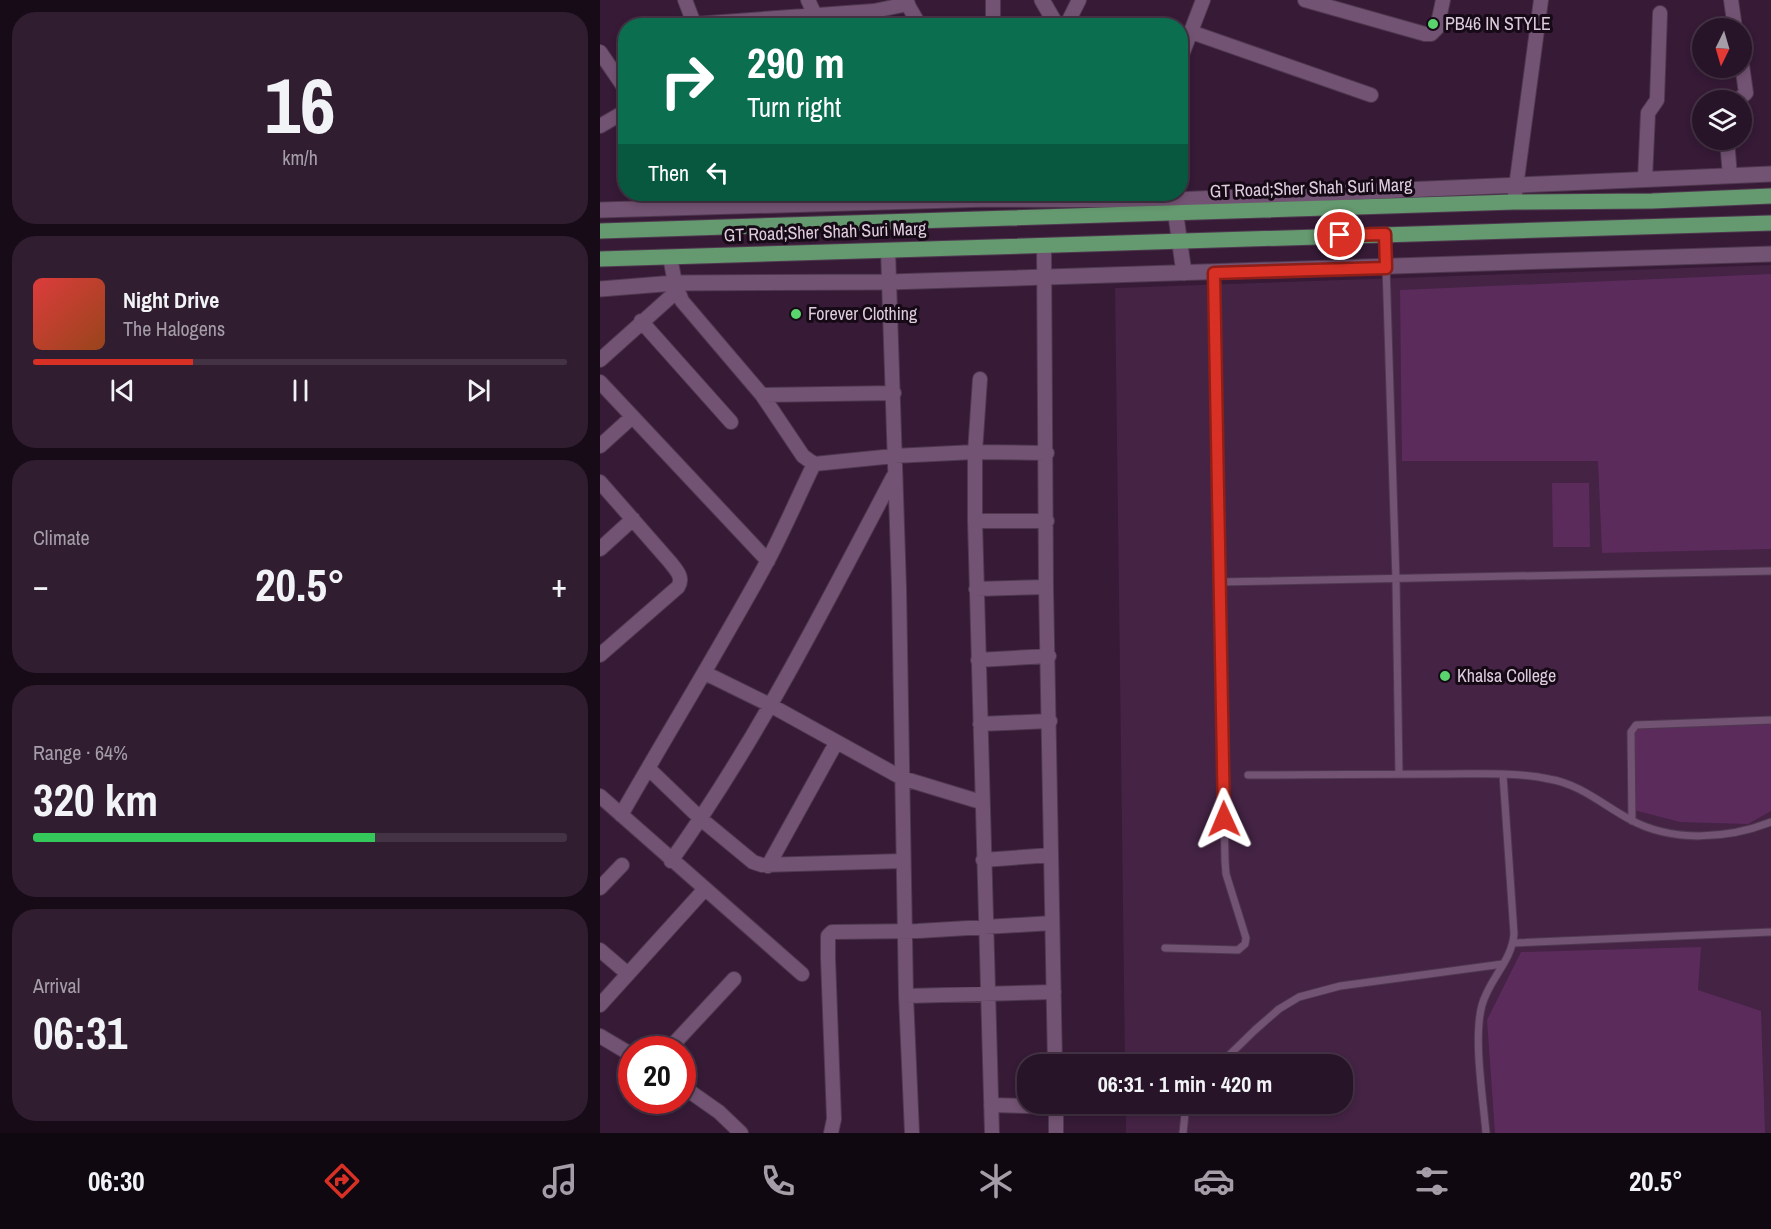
<!DOCTYPE html>
<html lang="en">
<head>
<meta charset="utf-8">
<style>
	:root { --surface:#281428; --page:#301d30; --text:#f1f3f6; --muted:#a59ea8; --line:#443345; --accent:#d93025 }
	body { margin:0; font-family:"Archivo Narrow",sans-serif; background:var(--page); color:var(--text); height:100vh; display:flex; flex-direction:column; font-size:22px; white-space:nowrap }
	* { box-sizing:border-box; margin:0 }
	p { font-size:20px; color:var(--muted) }
	.icon { flex:none; width:33px; height:33px; fill:none; stroke:currentColor; stroke-width:2; stroke-linecap:round; stroke-linejoin:round }
	.map { position:relative; flex:1; overflow:hidden }
	.sheet { display:flex; flex-direction:column; gap:12px; padding:12px; background:#160b16; width:600px }
	.sheet>* { flex:none }
	.hud { position:absolute; left:18px; top:18px; width:570px; height:183px; border-radius:24px; box-shadow:0 3px 9px #0003,0 0 0 2px var(--line); background:#0b6e4f; color:#fff; overflow:hidden }
	.needle { width:39px; rotate:185deg }
	.buttons { position:absolute; left:1092px; top:18px; display:grid; gap:12px }
	.buttons a { display:grid; place-items:center; width:60px; height:60px; border-radius:50%; background:var(--surface); box-shadow:0 3px 9px #0003,0 0 0 2px var(--line); font-size:30px }
	.speed { position:absolute; left:18px; top:1036px; display:flex; gap:12px; font-size:30px; font-weight:700; text-align:center }
	.speed>* { display:grid; place-content:center; width:78px; height:78px; border-radius:50%; background:var(--surface); box-shadow:0 3px 9px #0003,0 0 0 2px var(--line); line-height:1 }
	.speed .limit { border:9px solid #d22; background:#fff; color:#111 }
	.pin { position:absolute; display:grid; place-items:center; width:51px; height:51px; color:#fff; margin:-26px; border:3px solid #fff; border-radius:50%; box-shadow:0 2px 6px #0007 }
	.me { position:absolute; width:66px; margin:-33px; rotate:359deg; stroke-linejoin:round; filter:drop-shadow(0 0 4px #0008) }
	.turn { display:flex; align-items:center; gap:21px; height:126px; padding:0 30px; font-size:27px }
	.turn .icon { width:78px; height:78px; stroke-width:2.5 }
	.turn b { display:block; font-size:42px; line-height:51px }
	.then { display:flex; align-items:center; height:57px; padding:0 30px; background:#0003; gap:12px; font-size:22px }
	.big { font-size:45px; font-weight:800; line-height:1.1 }
	.sheet .card { flex:1; display:flex; flex-direction:column; justify-content:center; gap:9px; min-width:0; padding:0 21px; border-radius:24px; background:var(--page) }
	.sheet .dial { align-items:center; gap:0 }
	.dial b { font-size:78px; line-height:1 }
	.song { display:flex; align-items:center; gap:18px }
	.cover { width:72px; height:72px; border-radius:9px; background:linear-gradient(135deg,hsl(0 70% 55%),hsl(20 70% 35%)) }
	.played { height:6px; border-radius:3px; background:linear-gradient(90deg,var(--accent) 30%,var(--line) 30%) }
	.keys { display:flex; justify-content:space-around; direction:ltr }
	.heat { display:flex; justify-content:space-between; align-items:center; font-size:33px; direction:ltr }
	.charge { height:9px; border-radius:4px; background:linear-gradient(90deg,#34c759 64%,var(--line) 0) }
	.trip { position:absolute; left:417px; top:1054px; width:336px; height:60px; border-radius:24px; background:var(--surface); box-shadow:0 3px 9px #0003,0 0 0 2px var(--line); font-weight:800; line-height:60px; text-align:center }
	.dock { display:flex; height:96px; justify-content:space-around; align-items:center; background:#100810; color:var(--muted) }
	.dock .icon { width:42px; height:42px }
	.dock .active { color:var(--accent) }
	.dock b { font-size:27px; color:var(--text) }
	main { display:flex; flex:1; min-height:0 }
	.map>svg:first-child { display:block }
	.built { fill:#442344 }
	.green { fill:#5b2b5c }
	.lines { fill:none; stroke-linecap:round; stroke-linejoin:round }
	.service-casing { stroke:#4f384f; stroke-width:9 }
	.minor-casing { stroke:#4f384f; stroke-width:16 }
	.secondary-casing { stroke:#4f384f; stroke-width:17 }
	.primary-casing { stroke:#4f384f; stroke-width:17 }
	.service { stroke:#735373; stroke-width:7 }
	.minor { stroke:#735373; stroke-width:14 }
	.secondary { stroke:#735373; stroke-width:15 }
	.primary { stroke:#65996f; stroke-width:15 }
	.route-casing { stroke:#8d1f18; stroke-width:15 }
	.route { stroke:#d93025; stroke-width:10 }
	.poi-dot { fill:#5ad56e; stroke:#160a16; stroke-width:2 }
	.labels { text-anchor:middle; stroke-width:6; stroke-linejoin:round; paint-order:stroke }
	.poi-label { font-size:18px; fill:#deccdd; stroke:#160a16; text-anchor:start }
	.street-label { font-size:18px; fill:#deccdd; stroke:#160a16 }
</style>
</head>
<body>
<main>
<section class="sheet">
<div class="card dial"><b>16</b><p>km/h</p></div>
<div class="card">
<div class="song"><i class="cover"></i><div><b>Night Drive</b><p>The Halogens</p></div></div>
<div class="played"></div>
<div class="keys"><svg class="icon" aria-label="previous" viewBox="0 0 24 24"><path d="M18 5L8 12l10 7zM5 5v14"/></svg><svg class="icon" aria-label="pause" viewBox="0 0 24 24"><path d="M8 5v14M16 5v14"/></svg><svg class="icon" aria-label="next" viewBox="0 0 24 24"><path d="M6 5l10 7-10 7zM19 5v14"/></svg></div>
</div>
<div class="card"><p>Climate</p>
<div class="heat"><a>−</a><b class="big">20.5°</b><a>+</a></div>
</div>
<div class="card"><p>Range · 64%</p><b class="big">320 km</b><div class="charge"></div></div>
<div class="card"><p>Arrival</p><b class="big">06:31</b></div>
</section>
<div class="map">
<svg width="1171" height="1133" viewBox="0 0 1171 1133">
	<rect width="100%" height="100%" fill="#361a36"/>
	<!-- built -->
	<path class="built" d="M1171,265V1133H526V1104H742V1065H525L515,288Z"/>
	<!-- green -->
	<path class="green" d="M1171,274V549L1002,553L998,461H802L800,290Z
		M952,483H989L990,547H953Z
		M1171,724V811L1148,824L1080,822L1034,810V728Z
		M1101,947L1098,990L1161,1011L1165,1133H895L887,1020L921,952Z"/>
	<g class="lines">
		<defs>
			<path id="service" d="M785,234L796,580L799,774
				M618,582L1171,571
				M648,775C715,775 781,774 848,774C881,774 916,772 949,779C980,784 1003,805 1029,819C1072,843 1128,839 1171,822
				M1032,821L1031,732L1036,725L1171,720
				M913,943L1171,932
				M565,948L638,950L645,944L646,938L626,874L625,861L614,273
				M619,1065L655,1030L679,1009L699,997L740,986L903,964
				M583,1133L586,1104
				M886,1133C883,1097 873,1038 882,1005C889,979 912,961 914,934L903,775"/>
			<path id="minor" d="M85,0L95,26
				M208,0L215,15
				M305,0L320,26
				M393,0V26
				M705,0L825,34H831L837,28L843,0
				M1131,0L1135,28
				M95,24L274,11L308,4
				M466,26L479,0
				M591,32L771,95
				M0,52L26,90
				M580,60L603,0
				M1138,100L1146,93L1142,65
				M0,126L26,111
				M1127,140L1130,176
				M1045,179L1048,113L1057,100L1060,13
				M914,202L941,0
				M151,206L152,194
				M86,208L87,194
				M444,245L446,587L455,1065
				M288,250L299,587L306,996L312,1133
				M70,257L75,283L82,301L162,395L203,456L214,464L294,456L375,452L447,453
				M41,321L131,422
				M0,360L77,291
				M380,379L375,452V521L392,1133
				M0,382L168,561
				M162,395L294,393
				M0,446L32,417
				M0,482L70,562C76,570 84,577 78,587L0,655
				M375,521H447
				M0,549L33,519
				M376,589L446,587
				M378,660L449,656
				M105,673L170,705L302,778L381,802
				M380,724L450,721
				M48,768L101,819L153,862L162,865L303,861
				M0,796L202,974
				M21,815C69,731 120,648 167,562C184,530 198,497 214,464
				M383,860L451,855
				M71,861C157,741 224,608 293,477
				M168,866L236,743
				M0,888L22,865
				M0,950L28,974
				M306,996L454,992
				M0,1005L104,890
				M0,1036L32,1055
				M68,1050L134,979
				M82,1086L119,1112L141,1133
				M456,1104V1133
				M391,1105L456,1107
				M231,1133L234,1119L228,958V936L232,932L318,931L452,923"/>
			<path id="secondary" d="M442,0L457,26
				M574,202L584,273
				M0,210L389,199L574,200L1171,174
				M0,289L75,283L289,282L1171,254"/>
			<path id="primary" d="M0,231L914,202L1052,201L1171,196
				M0,259L1171,223"/>
		</defs>
		<!-- service casing -->
		<use href="#service" class="service-casing"/>
		<!-- minor casing -->
		<use href="#minor" class="minor-casing"/>
		<!-- secondary casing -->
		<use href="#secondary" class="secondary-casing"/>
		<!-- primary casing -->
		<use href="#primary" class="primary-casing"/>
		<!-- service -->
		<use href="#service" class="service"/>
		<!-- minor -->
		<use href="#minor" class="minor"/>
		<!-- secondary -->
		<use href="#secondary" class="secondary"/>
		<!-- primary -->
		<use href="#primary" class="primary"/>
	</g>
	<g class="lines">
		<defs>
			<path id="route" d="M624,819L614,273L786,268L785,234L740,235"/>
		</defs>
		<!-- route casing -->
		<use href="#route" class="route-casing"/>
		<!-- route -->
		<use href="#route" class="route"/>
	</g>
	<!-- markers -->
	<g class="poi-dot">
		<circle cx="833" cy="24" r="6"/>
		<circle cx="196" cy="314" r="6"/>
		<circle cx="845" cy="676" r="6"/>
	</g>
	<g class="labels">
		<!-- poi labels -->
		<g class="poi-label">
			<text x="845" y="30">PB46 IN STYLE</text>
			<text x="208" y="320">Forever Clothing</text>
			<text x="857" y="682">Khalsa College</text>
		</g>
		<!-- street labels -->
		<g class="street-label">
			<text transform="translate(711 188) rotate(-2)" y="6">GT Road;Sher Shah Suri Marg</text>
			<text transform="translate(225 232) rotate(-2)" y="6">GT Road;Sher Shah Suri Marg</text>
		</g>
	</g>
</svg>
<div class="buttons">
<a><svg class="needle" viewBox="-14 -14 28 28"><path d="M0-13l5 13h-10z" fill="#e53935"/><path d="M0 13l5-13h-10z" fill="#a59ea8"/></svg></a>
<a><svg class="icon" aria-label="layers" viewBox="0 0 24 24"><path d="M12 4l9 5-9 5-9-5zM3 14l9 5 9-5"/></svg></a>
</div>
<div class="speed"><div class="limit">20</div></div>
<div class="pin" style="left:740px;top:235px;background:#d93025"><svg class="icon" aria-label="arrive" viewBox="0 0 24 24"><path d="M6 21V4h12l-3 4 3 4H6"/></svg></div>
<svg class="me" style="left:624px;top:819px" viewBox="-20 -20 40 40"><path d="M0-17L14 15 0 8-14 15z" fill="#d93025" stroke="#fff" stroke-width="4"/></svg>
<div class="trip">06:31 · 1 min · 420 m</div>
<div class="hud">
<div class="turn"><svg class="icon" aria-label="right" viewBox="0 0 24 24"><path d="M7 20v-9h11M14 6l5 5-5 5"/></svg><div><b>290 m</b>Turn right</div></div>
<div class="then">Then<svg class="icon" aria-label="left" viewBox="0 0 24 24"><path d="M17 20v-9H6M10 6l-5 5 5 5"/></svg></div>
</div>
</div>
</main>
<nav class="dock">
<b>06:30</b>
<svg class="icon active" aria-label="directions" viewBox="0 0 24 24"><path d="M12 3l9 9-9 9-9-9zM9 14v-3h6M13 9l2 2-2 2"/></svg>
<svg class="icon" aria-label="music" viewBox="0 0 24 24"><path d="M9 18V5l10-2v13"/><circle cx="6" cy="18" r="3"/><circle cx="16" cy="16" r="3"/></svg>
<svg class="icon" aria-label="phone" viewBox="0 0 24 24"><path d="M5 4h4l2 5-3 2q2 4 5 5l2-3 5 2v4C11 20 4 13 5 4z"/></svg>
<svg class="icon" aria-label="climate" viewBox="0 0 24 24"><path d="M12 3v18M4 7l16 10M4 17L20 7"/></svg>
<svg class="icon" aria-label="car" viewBox="0 0 24 24"><path d="M5 17H2v-5l4-1 3-4h7l3 4 3 1v5h-3M9 17h6M6 11h13"/><circle cx="7" cy="17" r="2"/><circle cx="17" cy="17" r="2"/></svg>
<svg class="icon" aria-label="filters" viewBox="0 0 24 24"><path d="M4 7h16M4 17h16"/><circle cx="9" cy="7" r="2"/><circle cx="15" cy="17" r="2"/></svg>
<b>20.5°</b>
</nav>
</body>
</html>
